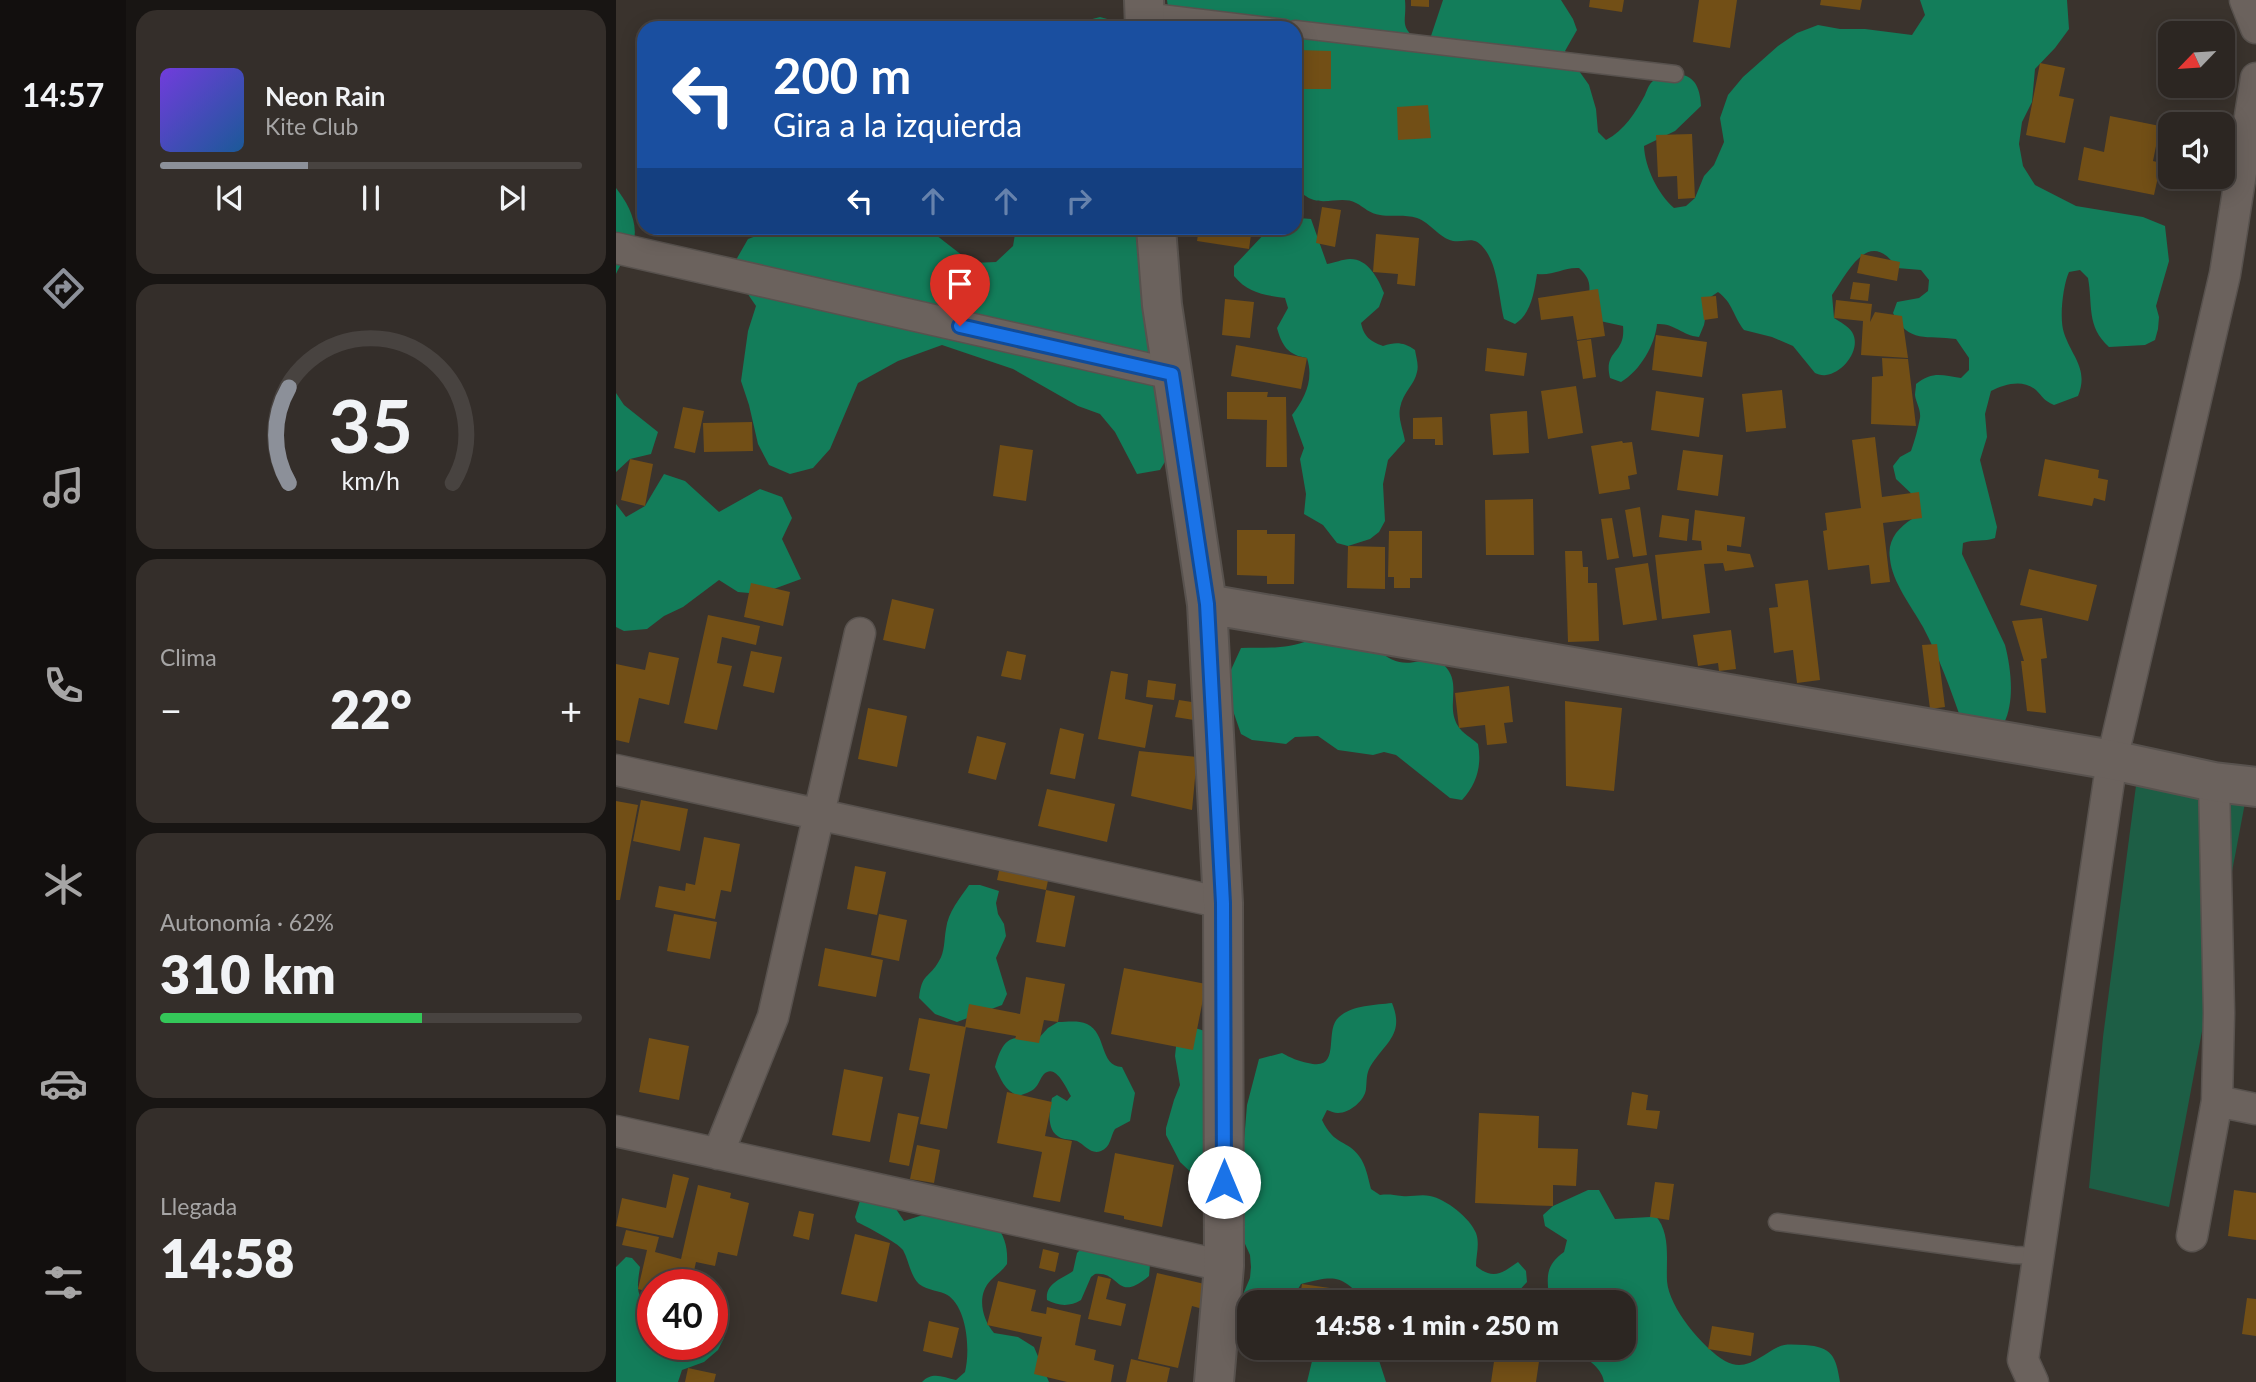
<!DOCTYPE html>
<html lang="es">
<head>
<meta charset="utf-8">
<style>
	:root { --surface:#2c2622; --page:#342e2a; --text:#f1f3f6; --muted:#a6a5a5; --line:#484340; --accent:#8c9099 }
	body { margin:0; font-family:Lato,sans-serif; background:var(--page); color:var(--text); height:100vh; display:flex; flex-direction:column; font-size:26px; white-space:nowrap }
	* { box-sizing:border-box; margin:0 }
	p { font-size:23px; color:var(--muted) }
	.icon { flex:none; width:38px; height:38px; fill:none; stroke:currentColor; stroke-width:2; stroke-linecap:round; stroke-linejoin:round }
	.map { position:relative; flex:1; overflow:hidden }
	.sheet { display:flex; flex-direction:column; gap:10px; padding:10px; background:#181513; width:490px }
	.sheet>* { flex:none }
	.hud { position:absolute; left:21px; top:21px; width:665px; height:214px; border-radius:21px; box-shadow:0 4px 18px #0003,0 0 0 2px var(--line); background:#1a4fa0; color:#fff; overflow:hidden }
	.needle { width:46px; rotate:245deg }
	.controls { position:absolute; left:1542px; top:21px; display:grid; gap:14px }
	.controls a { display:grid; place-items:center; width:77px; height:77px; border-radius:14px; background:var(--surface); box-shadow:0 4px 18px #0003,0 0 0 2px var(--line); font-size:35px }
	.speed { position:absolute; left:21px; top:1269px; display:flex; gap:14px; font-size:35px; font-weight:700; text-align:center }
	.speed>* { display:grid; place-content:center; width:91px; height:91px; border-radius:50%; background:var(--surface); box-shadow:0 4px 18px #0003,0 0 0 2px var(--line); line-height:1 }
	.speed .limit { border:10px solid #d22; background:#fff; color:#111 }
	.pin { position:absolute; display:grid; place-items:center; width:60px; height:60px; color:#fff; margin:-72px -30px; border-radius:50% 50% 50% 0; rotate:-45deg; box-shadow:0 0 7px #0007 }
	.pin .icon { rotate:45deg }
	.me { position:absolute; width:77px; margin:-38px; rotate:0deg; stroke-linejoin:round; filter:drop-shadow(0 0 5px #0008) }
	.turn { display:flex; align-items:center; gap:24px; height:147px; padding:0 21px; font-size:32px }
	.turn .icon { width:91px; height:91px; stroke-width:2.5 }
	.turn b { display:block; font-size:49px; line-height:60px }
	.lanes { display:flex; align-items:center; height:66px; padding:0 21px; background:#0003; justify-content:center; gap:35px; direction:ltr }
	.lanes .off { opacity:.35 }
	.big { font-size:52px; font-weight:800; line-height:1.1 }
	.sheet .tile { flex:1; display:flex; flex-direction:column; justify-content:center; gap:10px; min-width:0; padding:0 24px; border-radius:21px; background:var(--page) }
	.sheet .dial { align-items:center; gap:0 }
	.dial svg { height:182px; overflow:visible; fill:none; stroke:var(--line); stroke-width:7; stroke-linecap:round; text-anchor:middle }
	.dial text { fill:var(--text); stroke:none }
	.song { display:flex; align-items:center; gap:21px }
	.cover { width:84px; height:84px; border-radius:10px; background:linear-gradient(135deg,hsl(260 70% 55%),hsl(210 70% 35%)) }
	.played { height:7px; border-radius:4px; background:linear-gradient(90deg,var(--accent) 35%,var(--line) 35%) }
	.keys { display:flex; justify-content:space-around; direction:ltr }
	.heat { display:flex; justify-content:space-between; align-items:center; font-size:38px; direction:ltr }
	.charge { height:10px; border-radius:5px; background:linear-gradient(90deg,#34c759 62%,var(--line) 0) }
	.trip { position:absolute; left:621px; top:1290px; width:399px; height:70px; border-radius:21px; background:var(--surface); box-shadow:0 4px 18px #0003,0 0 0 2px var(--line); font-weight:800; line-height:70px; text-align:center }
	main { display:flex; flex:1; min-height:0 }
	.tab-bar { display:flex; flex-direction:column; width:126px; justify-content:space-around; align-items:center; background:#120f0e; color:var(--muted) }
	.tab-bar .icon { width:49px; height:49px }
	.tab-bar .selected { color:var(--accent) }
	.tab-bar b { font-size:32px; color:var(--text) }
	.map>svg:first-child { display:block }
	.green { fill:#1d5e45 }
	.forest { fill:#137d5a }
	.building { fill:#724f16 }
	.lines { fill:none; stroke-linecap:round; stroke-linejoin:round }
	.service-casing { stroke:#58524e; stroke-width:19 }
	.minor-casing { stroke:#58524e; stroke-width:33 }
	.tertiary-casing { stroke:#58524e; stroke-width:42 }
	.service { stroke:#6b625d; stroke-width:16 }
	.minor { stroke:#6b625d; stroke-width:30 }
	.tertiary { stroke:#6b625d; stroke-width:38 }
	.route-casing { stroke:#114b97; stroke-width:18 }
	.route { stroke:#1a73e8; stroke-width:12 }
</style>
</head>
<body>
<main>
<nav class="tab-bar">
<b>14:57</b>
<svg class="icon selected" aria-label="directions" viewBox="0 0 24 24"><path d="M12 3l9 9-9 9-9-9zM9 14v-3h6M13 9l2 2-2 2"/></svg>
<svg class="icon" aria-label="music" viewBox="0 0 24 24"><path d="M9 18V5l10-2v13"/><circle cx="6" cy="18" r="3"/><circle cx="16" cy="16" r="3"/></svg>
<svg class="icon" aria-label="phone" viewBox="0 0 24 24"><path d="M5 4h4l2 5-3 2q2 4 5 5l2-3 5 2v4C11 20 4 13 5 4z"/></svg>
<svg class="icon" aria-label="climate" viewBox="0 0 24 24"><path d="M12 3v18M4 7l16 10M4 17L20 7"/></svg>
<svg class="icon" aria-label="car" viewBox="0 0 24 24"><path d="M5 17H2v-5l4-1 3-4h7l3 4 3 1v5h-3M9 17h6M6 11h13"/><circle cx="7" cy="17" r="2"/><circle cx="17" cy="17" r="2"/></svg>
<svg class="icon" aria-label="filters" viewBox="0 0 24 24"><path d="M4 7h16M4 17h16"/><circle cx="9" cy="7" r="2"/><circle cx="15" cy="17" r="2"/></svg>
</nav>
<section class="sheet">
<div class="tile">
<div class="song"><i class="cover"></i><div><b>Neon Rain</b><p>Kite Club</p></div></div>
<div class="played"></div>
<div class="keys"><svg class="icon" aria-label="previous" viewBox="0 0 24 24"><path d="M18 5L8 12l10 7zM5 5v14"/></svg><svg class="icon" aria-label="pause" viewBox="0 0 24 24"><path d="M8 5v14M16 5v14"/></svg><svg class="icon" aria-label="next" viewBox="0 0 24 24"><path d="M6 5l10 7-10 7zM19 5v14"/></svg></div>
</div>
<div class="tile dial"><svg viewBox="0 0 100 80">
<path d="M14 69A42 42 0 1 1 86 69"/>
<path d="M14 69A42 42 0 0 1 14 27" stroke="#8c9099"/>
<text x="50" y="56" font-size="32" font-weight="700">35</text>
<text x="50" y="72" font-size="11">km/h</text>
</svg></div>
<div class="tile"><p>Clima</p>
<div class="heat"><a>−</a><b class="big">22°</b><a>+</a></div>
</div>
<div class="tile"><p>Autonomía · 62%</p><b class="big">310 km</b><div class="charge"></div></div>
<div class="tile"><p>Llegada</p><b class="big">14:58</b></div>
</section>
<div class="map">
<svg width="1640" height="1382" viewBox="0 0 1640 1382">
	<rect width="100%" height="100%" fill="#3a332d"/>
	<!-- green -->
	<path class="green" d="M1521,778L1631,792L1553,1207L1473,1188L1487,1037Z"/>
	<!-- forest -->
	<path class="forest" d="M551,0H789C791,23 782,25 803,42L814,39L827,0H945L957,19L961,30L949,51L973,85L980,109L982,132L990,140C1009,130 1019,113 1029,95C1031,90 1033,84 1037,81C1041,77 1047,75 1052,75C1076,71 1084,84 1085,106L1059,131L1028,146C1029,168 1042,194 1058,208L1070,206L1079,198L1088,176L1098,165L1108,142L1104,118L1112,95L1127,77L1162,46L1181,33L1202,25L1224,29H1249L1296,35L1309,15L1304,0H1451L1453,29L1439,48L1419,69L1416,102L1406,122L1403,144L1407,166L1419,185L1460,206L1527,217L1549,226L1553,261L1540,306L1543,317L1542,329L1539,340L1529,345L1493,347C1470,326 1477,305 1472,278L1464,270L1453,272C1447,285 1443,319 1448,333C1456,357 1473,369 1462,396L1438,405C1427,400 1427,397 1420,390C1407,379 1389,384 1375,391L1369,414L1371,437L1364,460L1381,527L1379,538C1368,542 1359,539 1347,543L1346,554L1389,645C1395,668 1399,701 1388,723L1346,722C1335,690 1323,657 1307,627C1296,607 1276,582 1274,559C1271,540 1282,528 1296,519L1299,497L1280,479L1277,466L1284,457L1295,451C1299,440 1302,428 1304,418C1305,409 1300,403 1299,395C1299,392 1300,388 1300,384C1316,371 1326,375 1345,378L1353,370V358L1340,339C1312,335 1292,344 1277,313L1281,302L1303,298L1312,291L1313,280L1305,270L1281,268C1253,226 1232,272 1216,295L1218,318C1224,322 1232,326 1236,332C1246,348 1228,373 1210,375C1206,376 1202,374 1199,373L1177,346L1156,337L1128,330C1117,316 1117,303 1102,292L1093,298L1088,325L1083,337C1065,335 1059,323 1041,324C1039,345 1024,371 1005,382L994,378C987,349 1010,355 1007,326L984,321L972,300C975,285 974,278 963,268C947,267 938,276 921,274C918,293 915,314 899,324L888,319C883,299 882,268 870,251C858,234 852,243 837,241C823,238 815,223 801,218C788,214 777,217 764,215C754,214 748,207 740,203C727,196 712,204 698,200C690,198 687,192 679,191V28H555Z
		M484,17L506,23L510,28H456L461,23Z
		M0,188C11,202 22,221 18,240C17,249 4,264 0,274Z
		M683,218L695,219L711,264C718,263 727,259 734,259C752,259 762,278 768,293L763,307L745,323C748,337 754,341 767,346C780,342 787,342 799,350C800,357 803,365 801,372C799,384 787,392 784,408C782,419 787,429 789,441L772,460L767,484L769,521L763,532L754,539L732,546L721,543L707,525L688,514L690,494L684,459L688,448L676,415C689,398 698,380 691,358C672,355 666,346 661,328L672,308L669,298C648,295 632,293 618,276V266L650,232L660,228H679V220Z
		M161,228H311L356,263L380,262L397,246L400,228H559L556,450L544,470L521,474L499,432L484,414L462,406L397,369L326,345L282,361L242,383L214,449L197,468L174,474L153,465L142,444L133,405L125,381L132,331L140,306L127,287L120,260L132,239Z
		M0,393L8,405L42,432L35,454L14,459L0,472Z
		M48,474L69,481L103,512L144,489L166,497L176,518L166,539L185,579L144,594L122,592L103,580L67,607L48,616L31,629L8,631L0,627V504L10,517L29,506Z
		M693,640L760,647C789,680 812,648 828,665C847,684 829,705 842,726C846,733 856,738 862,744C866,765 861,784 846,800L834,798L780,755L768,752L757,755L722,750L702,736L679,737L670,744L636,740L625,734L614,702V672L625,648C648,647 672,650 693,640Z
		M353,885H364L383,891L380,903L382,914L388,924L390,936L380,958L391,994L386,1005L341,1022L319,1014L303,998C306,972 313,979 323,961C329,952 328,939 330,929C332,912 344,898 353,885Z
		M776,1003C789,1035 769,1042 754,1067C750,1075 751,1080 750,1089C749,1100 734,1113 722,1113C718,1113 715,1111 711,1110L706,1120C718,1146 732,1140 743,1156C750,1165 752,1178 755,1189L764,1195C773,1194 777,1195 786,1196C795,1197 805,1194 814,1196C830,1199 854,1218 860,1233C864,1244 860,1255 860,1266C877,1280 885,1274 902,1262L910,1271L911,1282L893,1302H751C725,1276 722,1274 685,1284L679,1294L678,1302H634L633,1344L629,1339L625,1299L634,1278L635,1267L634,1255L625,1235L628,1189V1141L631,1105L643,1059L666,1053C675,1058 682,1061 692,1063C727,1072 707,1030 723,1017C736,1005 760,1005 776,1003Z
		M442,1022C451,1022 462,1020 471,1024C491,1033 483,1066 506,1067L519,1093L514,1121L499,1129C494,1137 495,1147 485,1151C475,1155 469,1145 461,1141C455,1139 450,1140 445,1138C430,1132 433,1111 436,1098L441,1095L451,1101L455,1096C450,1088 440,1063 428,1074C424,1078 423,1085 418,1089C415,1092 407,1094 403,1096C389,1091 385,1080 379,1067C386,1042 393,1032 420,1041L432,1028Z
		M579,1028L602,1035L597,1193L564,1162L550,1135V1128L558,1100L564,1085L559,1056L561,1038Z
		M972,1190H983L999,1219L1034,1217L1039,1215C1055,1233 1050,1258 1051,1281C1053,1308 1087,1348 1109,1361C1130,1373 1145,1355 1162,1347C1170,1343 1180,1345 1189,1345C1216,1347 1220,1356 1224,1382H988C987,1371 973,1357 961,1356C958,1356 952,1359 949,1358C941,1358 935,1352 929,1348H1008V1302H933C932,1279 927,1267 948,1252L951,1240L929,1226L927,1215L937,1206Z
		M246,1194L278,1206L288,1221L310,1214L333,1221L345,1220L379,1224C389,1236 392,1248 391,1264C386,1271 381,1274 375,1280C360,1295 366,1319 378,1333L402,1337L418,1347L433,1382H306C316,1371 327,1377 340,1380L349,1372C354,1352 352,1311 333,1296C324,1290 312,1291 303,1284C294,1275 293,1261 287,1250C281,1242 251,1227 241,1222L239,1217Z
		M469,1245L534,1264L533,1276C500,1304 505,1271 479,1274L475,1277L465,1300C454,1307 442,1306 431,1300C429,1283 446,1279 457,1271L461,1253Z
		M10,1257L16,1258L24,1267C22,1282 17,1300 37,1305V1344H96V1319L107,1332L108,1338L102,1350L88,1362L66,1370L62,1382H0V1267Z
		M703,1348H759L770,1382H691L697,1357Z"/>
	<!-- building -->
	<path class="building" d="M795,0H813V7L795,6Z
		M974,0H1008L1006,12L973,7Z
		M1083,0H1121L1114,48L1077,42Z
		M1205,0H1246L1244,10L1204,5Z
		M682,50L715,51V89H682Z
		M1424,63L1449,68L1443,96L1458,99L1449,143L1410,135Z
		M812,105L815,138L782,140L781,107Z
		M1494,116L1544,126L1537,161L1545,163L1538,195L1462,180L1468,147L1488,152Z
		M1076,134L1079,198L1062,199L1061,176L1042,177L1040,135Z
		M706,207L725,210L719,247L700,243Z
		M583,228H636L633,249L581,241Z
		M760,234L803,238L799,286L781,284L782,274L757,272Z
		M1245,254L1284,262L1281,281L1241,273Z
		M1237,282L1254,284L1252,301L1234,299Z
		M982,289L989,336L961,340L957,316L925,320L922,298Z
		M1100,296L1102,318L1088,320L1085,297Z
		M609,299L638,302L634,338L606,335Z
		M1220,300L1256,304L1254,322L1259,312L1286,316L1292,358L1245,355L1247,321L1218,318Z
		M1040,335L1091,342L1086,377L1036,370Z
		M975,339L980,377L967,379L961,341Z
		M620,345L691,358L685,389L615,376Z
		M871,348L911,353L908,376L869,371Z
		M1266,358L1292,359L1300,426L1255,424L1256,377L1267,376Z
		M960,386L967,433L932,439L925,391Z
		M1166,390L1170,428L1130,432L1126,394Z
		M1040,391L1088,398L1083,437L1035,430Z
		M611,392H652L651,397H670L671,467H650L651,420L611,419Z
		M67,407L88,411L79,453L58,448Z
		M911,411L913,453L877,455L874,414Z
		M826,417L827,445H819V439H797V418Z
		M136,422L137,451L88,452L87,423Z
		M1259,437L1266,497L1303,492L1306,518L1267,523L1274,582L1255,584L1253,565L1212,570L1207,531L1211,530L1209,513L1245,508L1236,440Z
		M1006,441L1007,443L1016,442L1021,474L1012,476L1014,489L983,494L975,446Z
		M384,445L417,450L410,501L377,496Z
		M1067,450L1107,455L1102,496L1061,490Z
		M14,459L37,464L29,506L5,500Z
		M1429,459L1483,470L1482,478L1492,480L1489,501L1478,498L1476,506L1422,496Z
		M917,499L918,555H870L869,500Z
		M1024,507L1031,555L1017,557L1009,510Z
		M1079,510L1129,517L1125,547L1111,545V551L1134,554L1138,567L1109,571L1107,563L1088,564L1094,613L1046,619L1039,555L1086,550L1085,541L1076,540Z
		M1046,515L1073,519L1071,541L1043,537Z
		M996,518L1003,558L991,560L985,519Z
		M621,530H651V534H679L678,584H651V576L621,575Z
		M773,531H806V578H794V588H778V577H772Z
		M732,546L769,547V589L731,588Z
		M949,551H966L967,567H972V583H981L983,641L952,642Z
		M1032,563L1041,620L1007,625L999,568Z
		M1413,569L1481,585L1472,621L1404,605Z
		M1192,580L1204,680L1181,683L1177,650L1158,653L1153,608L1162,607L1159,584Z
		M135,583L174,592L167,626L128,617Z
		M276,599L318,609L309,649L267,640Z
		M92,615L144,626L140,645L106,637L101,663L116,666L101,730L68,723Z
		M1426,618L1431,658L1425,659L1430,713L1411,711L1405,661H1408L1396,621Z
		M1115,630L1120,669L1103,671L1102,663L1082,666L1077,635Z
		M1321,644L1329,707L1314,709L1306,645Z
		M135,651L166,657L158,693L127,686Z
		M391,651L410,655L405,680L385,676Z
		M33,652L63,658L53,705L23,698L13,743L0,740V664L29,670Z
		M495,671L512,674L509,699L537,705L529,748L482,739Z
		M532,680L560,684L558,700L530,697Z
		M893,686L897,722L888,723L891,743L871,745L869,725L843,728L839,693Z
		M563,700L582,703L578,720L559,717Z
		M949,701L1006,708L998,791L950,786Z
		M252,708L291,716L281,767L242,759Z
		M444,728L468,734L459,779L434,774Z
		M361,736L390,743L380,780L352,773Z
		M523,751L581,757L576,810L515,796Z
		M431,789L499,804L491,842L422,826Z
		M25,800L72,809L64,851L17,841Z
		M0,801L22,805L4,900H0Z
		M88,837L124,844L115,892L105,890L99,919L39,907L43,886L69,891L70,883L79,885Z
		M385,862L434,871L430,890L459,896L449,947L420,942L430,890L381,880Z
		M239,866L270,872L261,915L231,909Z
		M58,914L101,922L94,959L51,951Z
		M263,914L291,920L283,961L255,955Z
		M209,948L267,960L260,997L202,986Z
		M508,968L590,984L577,1050L495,1034Z
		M410,977L449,984L442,1022L428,1020L423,1043L399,1039L400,1036L349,1027L353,1004L404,1014Z
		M303,1018L350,1027L331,1129L304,1124L314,1074L293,1070Z
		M33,1038L73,1046L63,1100L23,1092Z
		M228,1069L267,1077L254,1142L216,1135Z
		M391,1092L436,1102L429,1136L456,1141L444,1202L417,1197L426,1152L381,1143Z
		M1016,1092L1032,1095L1030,1110L1044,1111L1041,1129L1011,1125Z
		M282,1113L303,1117L293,1166L273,1162Z
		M863,1113L923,1116L922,1148L962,1149L960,1186L937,1185V1206L859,1203Z
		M301,1145L324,1150L318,1183L294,1179Z
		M499,1153L558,1165L546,1227L508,1219V1216L488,1212Z
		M57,1174L73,1178L57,1238L0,1226L6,1198L50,1208Z
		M1039,1182L1058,1184L1053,1220L1034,1217Z
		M82,1185L115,1193L114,1198L133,1203L121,1256L102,1252L99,1266L80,1262L75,1284H37V1293L22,1289L31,1250L6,1245L10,1230L43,1237L39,1252L65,1259Z
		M1618,1190L1640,1193V1240L1612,1236Z
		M183,1211L198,1214L193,1240L177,1236Z
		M239,1234L274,1243L261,1302L225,1294Z
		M427,1249L443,1253L439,1272L423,1268Z
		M541,1273L593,1285L587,1309L576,1306L562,1368L522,1359Z
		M482,1276L495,1279L490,1299L510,1304L505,1326L472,1319Z
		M382,1281L420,1290L415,1311L430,1314L431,1307L465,1315L459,1345L480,1350L478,1360L498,1365L495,1382H451L418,1374L426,1337L371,1325Z
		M686,1284L728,1290L726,1302H683Z
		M1631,1298L1640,1299V1336L1626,1334Z
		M313,1321L343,1328L336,1358L307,1351Z
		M1096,1326L1138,1333L1135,1356L1092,1349Z
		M880,1348H925L920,1382H875Z
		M515,1359L554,1368L551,1382H510Z
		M72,1368L100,1374L98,1382H69Z"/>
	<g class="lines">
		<defs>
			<path id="service" d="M528,11L669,28
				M679,29L1059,74
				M1161,1222L1398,1255L1423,1256"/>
			<path id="minor" d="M1629,0L1640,28
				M0,248L556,374
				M0,770L607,903
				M1601,1101L1640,1109
				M0,1131L608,1266
				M102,1154L157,1017L244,633
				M1576,1236L1601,1101L1603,1013L1598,782
				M1417,1382L1407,1360L1496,760L1609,274L1640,78"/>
			<path id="tertiary" d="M528,0L529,28
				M540,228L546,305L591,604L607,903L608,1266L598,1382
				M591,604L1496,760L1598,782L1640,787"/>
		</defs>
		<!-- service casing -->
		<use href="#service" class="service-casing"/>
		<!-- minor casing -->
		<use href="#minor" class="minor-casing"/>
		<!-- tertiary casing -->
		<use href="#tertiary" class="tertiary-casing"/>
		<!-- service -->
		<use href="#service" class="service"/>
		<!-- minor -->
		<use href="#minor" class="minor"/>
		<!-- tertiary -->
		<use href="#tertiary" class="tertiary"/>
	</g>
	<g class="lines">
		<defs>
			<path id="route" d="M344,326L556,374L591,604L607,903L608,1182"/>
		</defs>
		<!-- route casing -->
		<use href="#route" class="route-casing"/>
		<!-- route -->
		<use href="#route" class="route"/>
	</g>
</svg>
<div class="controls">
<a><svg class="needle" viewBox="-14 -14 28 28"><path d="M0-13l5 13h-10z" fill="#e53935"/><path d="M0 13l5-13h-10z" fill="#a6a5a5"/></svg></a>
<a><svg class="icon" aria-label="sound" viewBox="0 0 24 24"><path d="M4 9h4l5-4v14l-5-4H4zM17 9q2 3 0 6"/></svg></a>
</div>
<div class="speed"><div class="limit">40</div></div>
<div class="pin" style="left:344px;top:326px;background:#d93025"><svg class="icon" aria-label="arrive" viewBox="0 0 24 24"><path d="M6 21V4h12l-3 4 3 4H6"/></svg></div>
<svg class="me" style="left:608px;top:1182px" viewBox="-20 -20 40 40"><circle r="19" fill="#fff"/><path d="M0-13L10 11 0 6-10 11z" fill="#1a73e8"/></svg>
<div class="trip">14:58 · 1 min · 250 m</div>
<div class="hud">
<div class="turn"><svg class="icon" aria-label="left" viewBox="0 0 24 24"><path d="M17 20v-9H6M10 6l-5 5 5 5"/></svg><div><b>200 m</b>Gira a la izquierda</div></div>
<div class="lanes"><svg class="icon" aria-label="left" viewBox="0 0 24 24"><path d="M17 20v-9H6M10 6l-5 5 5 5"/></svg><svg class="icon off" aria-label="ahead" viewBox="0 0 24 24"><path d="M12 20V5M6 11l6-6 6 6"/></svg><svg class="icon off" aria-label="ahead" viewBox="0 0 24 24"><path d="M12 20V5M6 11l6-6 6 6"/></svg><svg class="icon off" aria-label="right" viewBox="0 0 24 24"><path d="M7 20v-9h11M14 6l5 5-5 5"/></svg></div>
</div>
</div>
</main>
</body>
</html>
